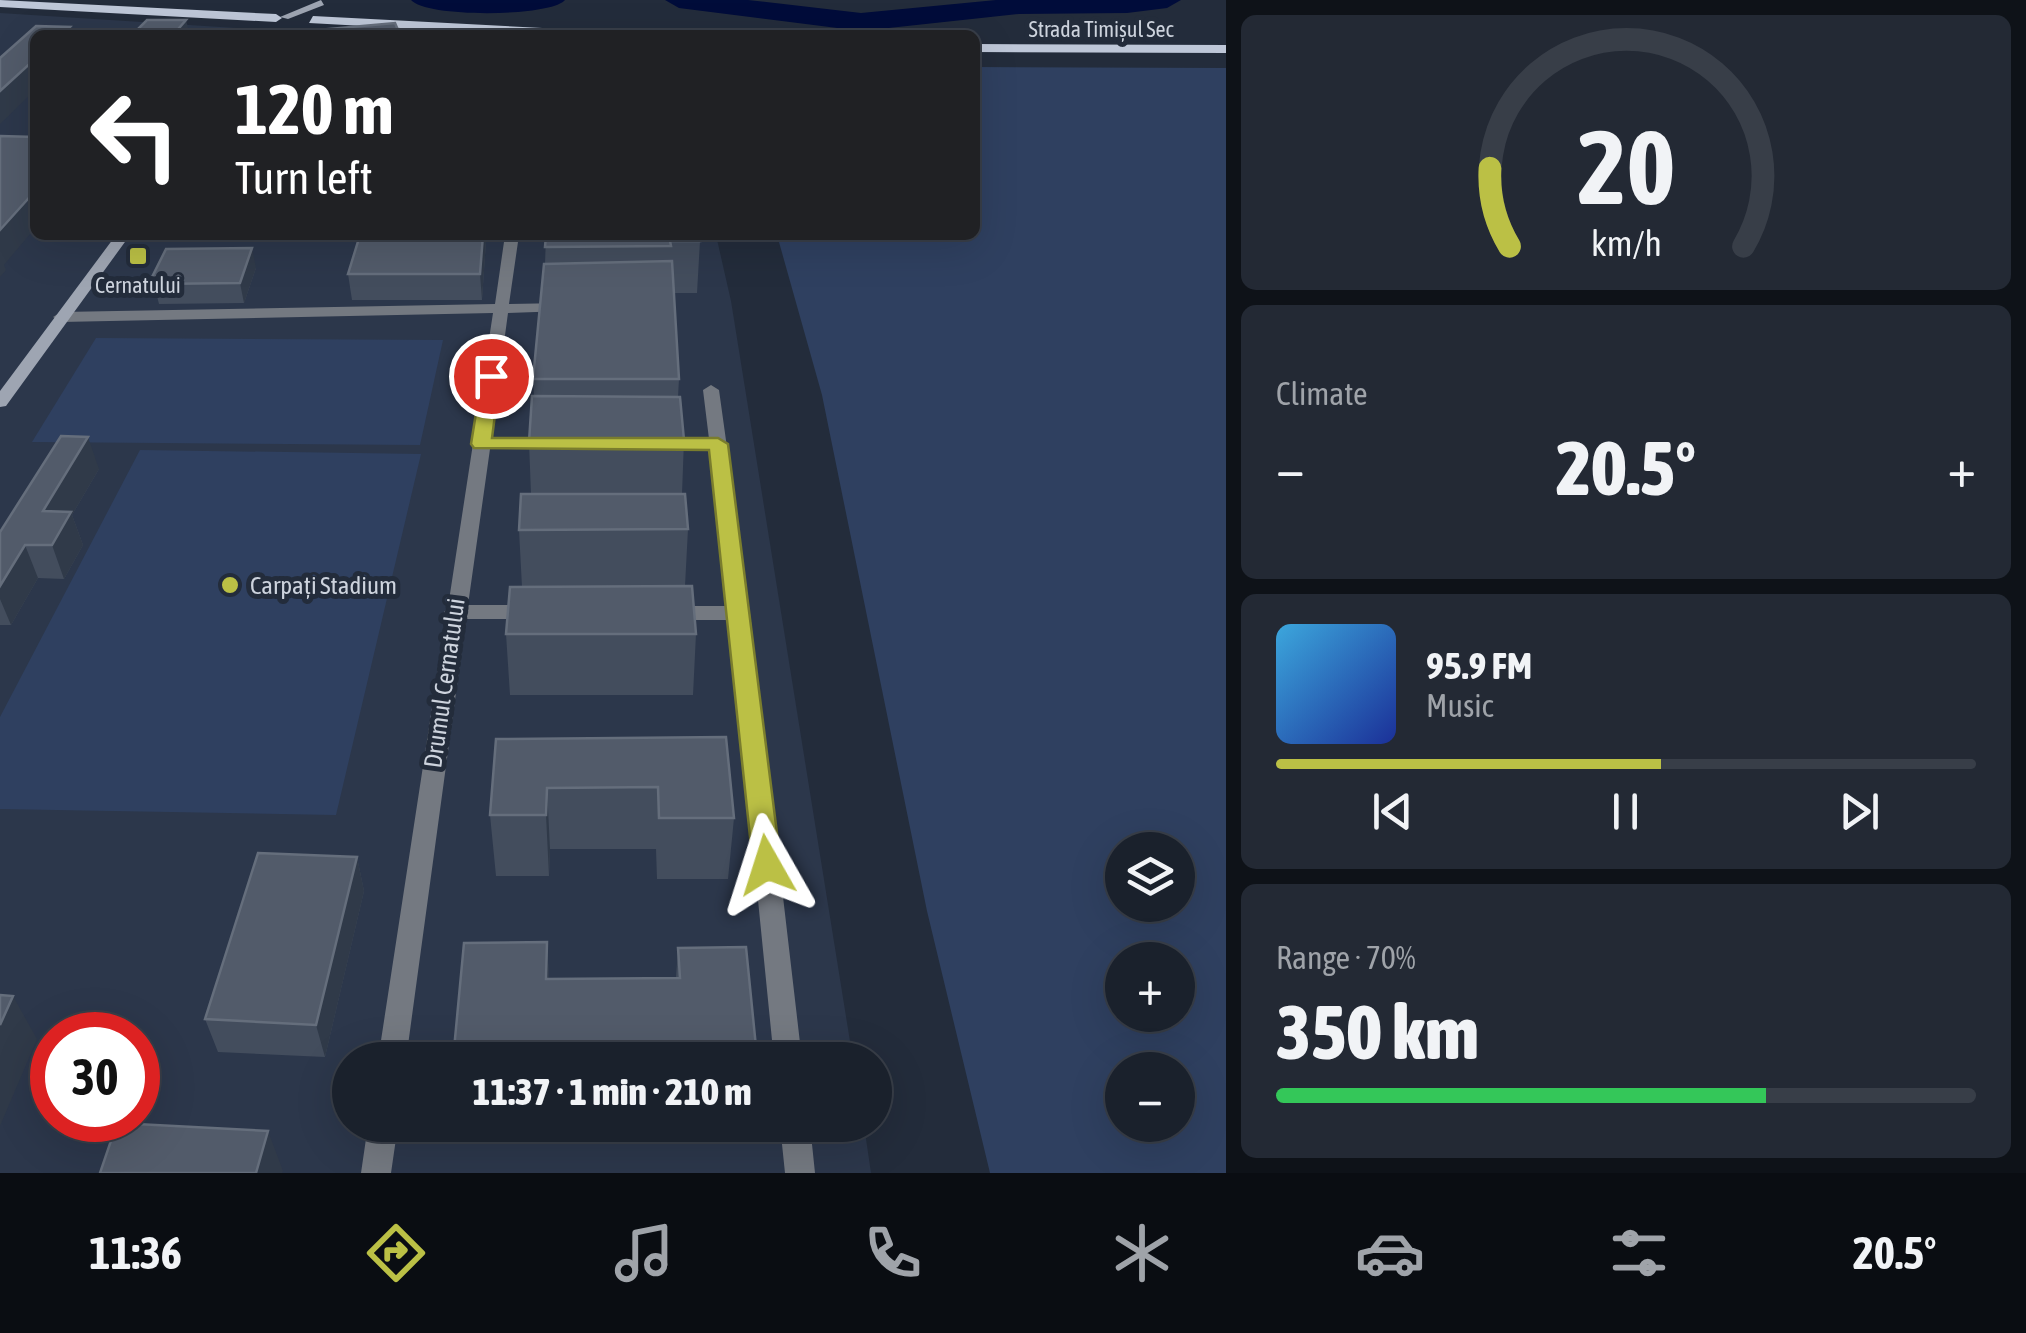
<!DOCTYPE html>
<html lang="en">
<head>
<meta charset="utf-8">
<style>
	:root { --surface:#1a212c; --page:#232934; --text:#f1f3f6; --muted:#9fa3a9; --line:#383e48; --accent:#bbc045 }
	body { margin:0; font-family:"Asap Condensed",sans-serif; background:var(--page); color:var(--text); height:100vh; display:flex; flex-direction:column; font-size:38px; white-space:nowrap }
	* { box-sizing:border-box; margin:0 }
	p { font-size:32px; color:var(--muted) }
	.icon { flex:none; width:55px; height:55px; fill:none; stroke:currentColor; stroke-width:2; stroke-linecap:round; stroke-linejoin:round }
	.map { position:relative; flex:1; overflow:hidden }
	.sheet { display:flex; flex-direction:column; gap:15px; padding:15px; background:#0e1218; width:800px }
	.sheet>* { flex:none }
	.top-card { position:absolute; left:30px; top:30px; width:950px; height:210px; border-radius:15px; box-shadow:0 10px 40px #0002,0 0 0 2px var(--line); background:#202124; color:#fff; overflow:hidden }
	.controls { position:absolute; left:1105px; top:832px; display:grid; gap:20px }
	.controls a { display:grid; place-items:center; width:90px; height:90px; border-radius:50%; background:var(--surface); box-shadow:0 10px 40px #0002,0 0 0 2px var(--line); font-size:50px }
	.speed { position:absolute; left:30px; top:1012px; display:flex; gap:20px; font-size:50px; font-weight:700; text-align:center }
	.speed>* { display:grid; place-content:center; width:130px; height:130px; border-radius:50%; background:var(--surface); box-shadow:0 10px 40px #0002,0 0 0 2px var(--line); line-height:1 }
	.speed .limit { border:15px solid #d22; background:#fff; color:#111 }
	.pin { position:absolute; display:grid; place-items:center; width:85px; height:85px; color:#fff; margin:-42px; border:5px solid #fff; border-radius:50%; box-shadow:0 2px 10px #0007 }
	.me { position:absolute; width:110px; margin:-55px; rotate:354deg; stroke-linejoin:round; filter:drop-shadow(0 0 8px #0008) }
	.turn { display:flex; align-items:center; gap:35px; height:210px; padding:0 40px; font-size:45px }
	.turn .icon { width:130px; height:130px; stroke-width:2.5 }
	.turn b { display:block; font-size:70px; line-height:85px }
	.big { font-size:75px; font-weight:800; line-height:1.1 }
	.sheet .card { flex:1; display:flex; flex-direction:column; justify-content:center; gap:15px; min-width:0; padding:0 35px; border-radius:15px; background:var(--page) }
	.sheet .dial { align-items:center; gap:0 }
	.dial svg { height:260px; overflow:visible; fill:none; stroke:var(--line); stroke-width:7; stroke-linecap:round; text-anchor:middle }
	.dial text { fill:var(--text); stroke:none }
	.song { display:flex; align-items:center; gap:30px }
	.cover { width:120px; height:120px; border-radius:15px; background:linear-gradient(135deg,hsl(200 70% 55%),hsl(230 70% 35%)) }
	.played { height:10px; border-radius:5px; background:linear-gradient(90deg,var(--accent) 55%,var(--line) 55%) }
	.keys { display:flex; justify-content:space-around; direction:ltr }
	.heat { display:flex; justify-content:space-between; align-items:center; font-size:55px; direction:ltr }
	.charge { height:15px; border-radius:8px; background:linear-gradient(90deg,#34c759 70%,var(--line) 0) }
	.trip { position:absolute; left:332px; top:1042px; width:560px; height:100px; border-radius:50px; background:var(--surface); box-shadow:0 10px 40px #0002,0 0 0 2px var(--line); font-weight:800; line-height:100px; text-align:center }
	.tabs { display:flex; height:160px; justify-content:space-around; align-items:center; background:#0a0d12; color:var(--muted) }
	.tabs .icon { width:70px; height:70px }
	.tabs .on { color:var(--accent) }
	.tabs b { font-size:45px; color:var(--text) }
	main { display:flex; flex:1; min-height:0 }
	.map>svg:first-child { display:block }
	.built { fill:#2c374b; fill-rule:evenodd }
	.green { fill:#2f4060; fill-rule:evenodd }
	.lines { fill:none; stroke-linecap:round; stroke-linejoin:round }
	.river { fill:#000c3a; fill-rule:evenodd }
	.minor { fill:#747981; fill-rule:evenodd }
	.secondary { fill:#9ea5b2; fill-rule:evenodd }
	.primary { fill:#bec7d8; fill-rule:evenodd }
	.wall { fill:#434d5d }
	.shaded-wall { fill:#303a49 }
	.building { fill:#525b6a; stroke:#656e7c; stroke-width:2.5 }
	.route { fill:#bbc045; stroke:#7a7d2d; stroke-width:2.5 }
	.poi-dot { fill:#bbc045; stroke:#232c3b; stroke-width:4 }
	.labels { text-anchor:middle; stroke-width:10; stroke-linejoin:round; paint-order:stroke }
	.far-street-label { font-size:22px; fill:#cdd3dd; stroke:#232c3b }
	.far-poi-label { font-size:22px; fill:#cdd3dd; stroke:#232c3b }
	.poi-label { font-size:25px; fill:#cdd3dd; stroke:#232c3b; text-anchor:start }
	.street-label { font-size:25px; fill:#cdd3dd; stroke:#232c3b }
</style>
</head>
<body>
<main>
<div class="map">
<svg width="1226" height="1173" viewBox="0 0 1226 1173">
	<rect width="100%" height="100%" fill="#232c3b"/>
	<!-- built -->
	<path class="built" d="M0,13L345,35H35V235H716L731,301L853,1060H350V1125H864L871,1173H0ZM52,1035H138V1120H52Z"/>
	<!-- green -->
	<path class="green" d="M975,67L1226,68V1173H990L927,911L822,395L777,235H975ZM1122,850H1178V905H1122ZM1122,960H1178V1015H1122ZM1122,1070H1178V1125H1122Z
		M96,338L443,340L420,445L32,442Z
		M140,450L421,454L336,815L0,809V717Z"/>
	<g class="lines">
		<!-- river -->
		<path class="river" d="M411,0H565C551,17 426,18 411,0Z
			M665,0H748L861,13L996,0H1181L1167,8L1127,13L1019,14L861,31L679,8Z"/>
		<!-- minor -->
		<path class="minor" d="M505,235H519L509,304L564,303L571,307L564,311L508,313L491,439H556L565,444L556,449H490L468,605H533L543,612L533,619H466L406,1060H378L446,616L444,612L448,607L493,313L61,322L53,317L61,312L495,304Z
			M711,385L719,390L750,613L802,1060H774L730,620H667L657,613L667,606H729L710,449H660L651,444L660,439H709L703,390Z
			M368,1125H398L391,1173H361Z
			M780,1125H810L815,1173H785Z"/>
		<!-- secondary -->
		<path class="secondary" d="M321,0L324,5L288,19L280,17Z
			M116,235H130L6,406L0,407V391Z"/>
		<!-- primary -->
		<path class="primary" d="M0,0L276,14L282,18L276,22L0,7Z
			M313,16L601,31L607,35H529L309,23Z
			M975,44L1226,45V53L975,52Z"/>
	</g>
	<!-- wall -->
	<path class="wall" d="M546,235L700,241L697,293H674L679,379L678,397L684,440L682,494L688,529L685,586L696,634L693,695H510L506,634L522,587L519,530L531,494L529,442L534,396L533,379L545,264Z
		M486,241L482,300H352L348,274Z
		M256,268L244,303L159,304L152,277Z
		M99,469L72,515L83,545L64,579L38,578L11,625H0V532Z
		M726,737L734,818L728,879H657L656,849H550L549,876H496L490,815L496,739Z
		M357,857L364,891L325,1057L218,1052L205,1019Z
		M547,942L549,979L676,978L678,948L757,1057L756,1060H453Z"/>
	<!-- shaded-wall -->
	<path class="shaded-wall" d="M186,20L190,35H173Z
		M70,27L73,35H62Z
		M35,59V90L0,124V91Z
		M35,191V228L4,265L6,270L0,277V230Z
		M483,235H486V241L482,300L480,274Z
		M252,248L256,268L244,303L240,283Z
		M88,437L99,469L72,515L83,545L64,579L52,545L43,511Z
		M25,545L38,578L11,625L0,599V586Z
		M547,788L550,849L549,876L546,815Z
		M357,857L364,891L325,1057L316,1025Z
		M547,942L550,1002L546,979Z
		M13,996L37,1039L0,1126V1025Z
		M268,1131L283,1171L282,1173H256Z"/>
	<!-- building -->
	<path class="building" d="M147,20H186L173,35H132Z
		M395,23L400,35H304L307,31Z
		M36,26L70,27L62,35H35V59L0,91V58Z
		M0,136L35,137V191L0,230Z
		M360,235H483L480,274H348Z
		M546,235H699L700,241H670L671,246L545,247Z
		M252,248L240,283L154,284L158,277H152L166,249Z
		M672,261L679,379H533L544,264Z
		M532,396L680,397L684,440L529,442Z
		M61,436L88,437L43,511L71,512L52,545H25L0,586V532Z
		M521,494H685L688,529L519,530Z
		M692,586L696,634H506L510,587Z
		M726,737L734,818H659L658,787L547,788L546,815H490L496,739Z
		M258,853L357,857L316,1025L205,1019Z
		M547,942L546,979L680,978L678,948L746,947L757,1057L453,1060L464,943Z
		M0,995L13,996L0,1025Z
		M117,1123L268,1131L256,1173H100Z"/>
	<!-- route -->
	<path class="route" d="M491,370L500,376L492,438H718L728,444L781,865L777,873L767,876L757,873L753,865L709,450L474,448L471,444L482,376Z"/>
	<!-- markers -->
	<g class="poi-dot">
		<rect x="128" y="246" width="20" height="20" rx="5"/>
		<circle cx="230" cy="585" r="10"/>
	</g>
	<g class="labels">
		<!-- far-street labels -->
		<g class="far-street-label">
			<text x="1101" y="37">Strada Timișul Sec</text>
		</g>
		<!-- far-poi labels -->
		<g class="far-poi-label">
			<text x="138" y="293">Cernatului</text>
		</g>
		<!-- poi labels -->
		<g class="poi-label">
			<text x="250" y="594">Carpați Stadium</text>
		</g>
		<!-- street labels -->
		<g class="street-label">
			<text transform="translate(444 683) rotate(-82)" y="9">Drumul Cernatului</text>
		</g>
	</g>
</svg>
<div class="controls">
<a><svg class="icon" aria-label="layers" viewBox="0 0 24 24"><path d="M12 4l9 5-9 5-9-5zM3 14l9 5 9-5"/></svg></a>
<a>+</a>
<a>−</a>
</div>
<div class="speed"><div class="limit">30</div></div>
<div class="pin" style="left:491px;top:376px;background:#d93025"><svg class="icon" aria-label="arrive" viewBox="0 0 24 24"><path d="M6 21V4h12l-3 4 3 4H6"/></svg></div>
<svg class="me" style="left:767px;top:865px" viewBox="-20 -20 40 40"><path d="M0-17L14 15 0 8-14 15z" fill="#bbc045" stroke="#fff" stroke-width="4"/></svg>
<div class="trip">11:37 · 1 min · 210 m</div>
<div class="top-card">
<div class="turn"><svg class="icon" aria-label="left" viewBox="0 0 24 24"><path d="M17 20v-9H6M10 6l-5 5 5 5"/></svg><div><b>120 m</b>Turn left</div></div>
</div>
</div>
<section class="sheet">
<div class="card dial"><svg viewBox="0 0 100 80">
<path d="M14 69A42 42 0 1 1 86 69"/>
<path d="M14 69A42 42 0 0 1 8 45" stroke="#bbc045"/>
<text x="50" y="56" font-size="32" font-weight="700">20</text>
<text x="50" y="72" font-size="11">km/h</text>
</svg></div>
<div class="card"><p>Climate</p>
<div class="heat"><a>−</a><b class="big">20.5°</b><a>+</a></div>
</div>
<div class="card">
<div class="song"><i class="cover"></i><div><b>95.9 FM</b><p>Music</p></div></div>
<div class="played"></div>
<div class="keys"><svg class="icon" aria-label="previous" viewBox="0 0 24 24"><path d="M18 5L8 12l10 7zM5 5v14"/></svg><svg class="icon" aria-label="pause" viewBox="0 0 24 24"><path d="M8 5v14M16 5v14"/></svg><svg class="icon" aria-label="next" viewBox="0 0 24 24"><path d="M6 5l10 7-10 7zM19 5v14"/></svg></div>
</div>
<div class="card"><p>Range · 70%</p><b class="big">350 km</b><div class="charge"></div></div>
</section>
</main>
<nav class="tabs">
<b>11:36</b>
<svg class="icon on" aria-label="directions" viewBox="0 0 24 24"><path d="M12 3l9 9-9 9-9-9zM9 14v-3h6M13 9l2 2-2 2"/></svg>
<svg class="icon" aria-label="music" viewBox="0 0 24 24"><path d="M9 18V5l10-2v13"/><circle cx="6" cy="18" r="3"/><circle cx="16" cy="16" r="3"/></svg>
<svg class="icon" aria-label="phone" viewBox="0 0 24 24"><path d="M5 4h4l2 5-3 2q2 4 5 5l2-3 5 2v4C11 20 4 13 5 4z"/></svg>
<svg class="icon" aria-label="climate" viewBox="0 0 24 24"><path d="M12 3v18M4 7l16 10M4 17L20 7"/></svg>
<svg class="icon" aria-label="car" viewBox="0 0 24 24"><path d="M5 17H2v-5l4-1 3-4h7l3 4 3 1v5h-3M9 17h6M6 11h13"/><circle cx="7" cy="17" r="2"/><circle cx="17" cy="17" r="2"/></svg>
<svg class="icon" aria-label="filters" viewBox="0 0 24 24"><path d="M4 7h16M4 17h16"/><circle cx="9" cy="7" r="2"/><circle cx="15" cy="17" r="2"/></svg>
<b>20.5°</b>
</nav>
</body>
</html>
